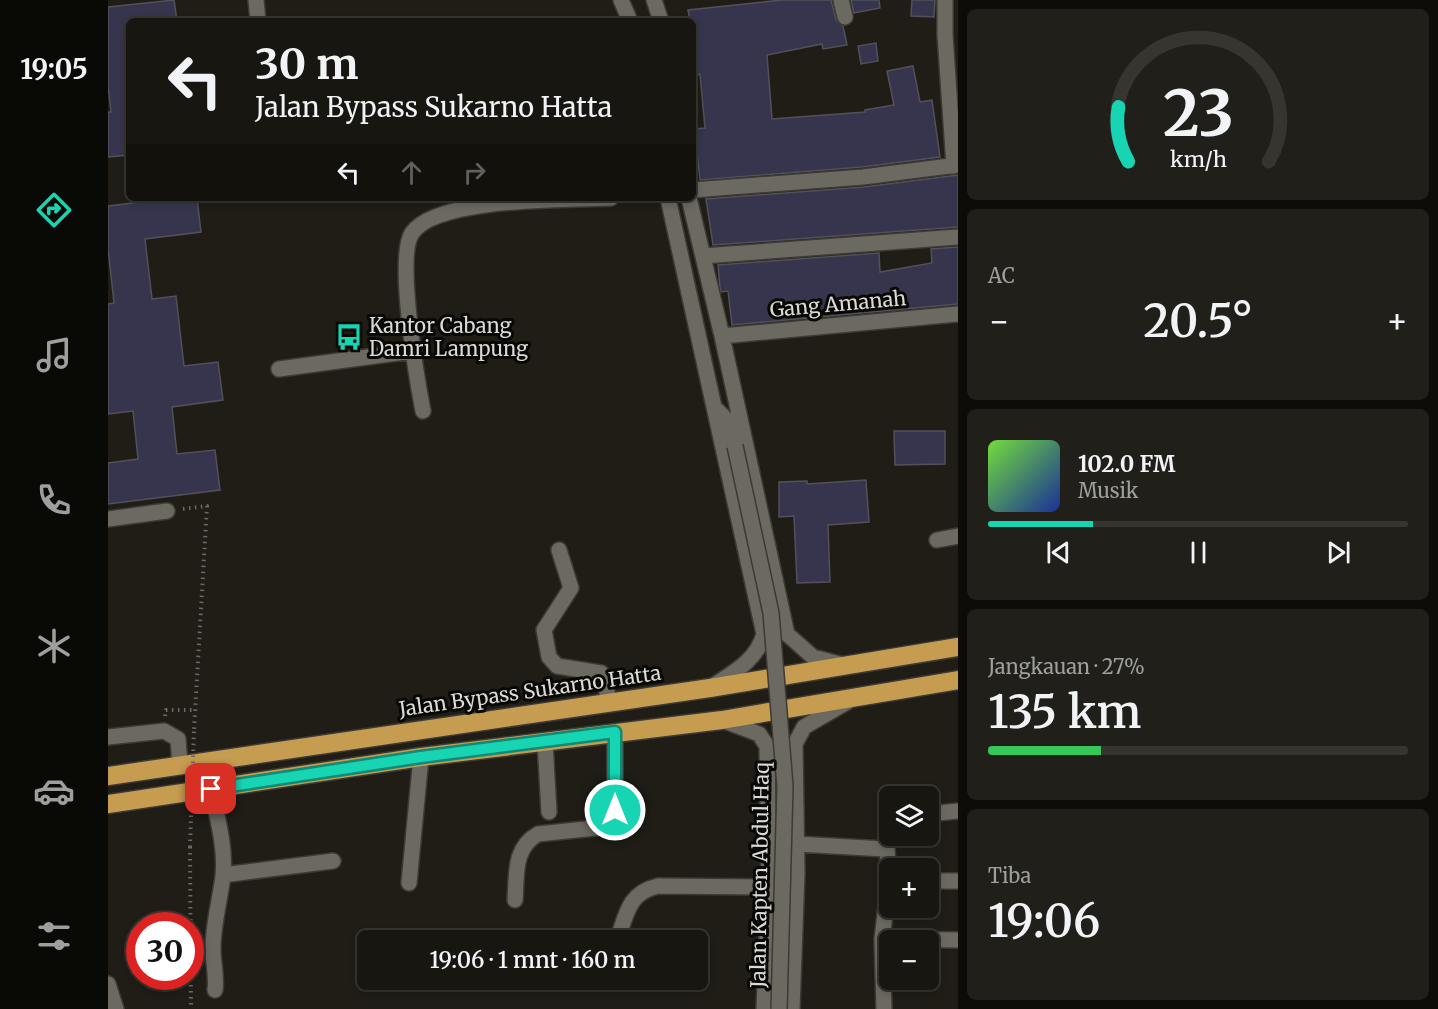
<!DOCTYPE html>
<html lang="id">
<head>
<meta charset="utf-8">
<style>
	:root { --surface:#171610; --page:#201f19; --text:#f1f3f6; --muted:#9e9f9f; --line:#363530; --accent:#17d5b3 }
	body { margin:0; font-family:Merriweather,serif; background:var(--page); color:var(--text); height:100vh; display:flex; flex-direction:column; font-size:22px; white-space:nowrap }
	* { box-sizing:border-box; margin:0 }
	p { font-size:20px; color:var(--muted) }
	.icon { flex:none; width:33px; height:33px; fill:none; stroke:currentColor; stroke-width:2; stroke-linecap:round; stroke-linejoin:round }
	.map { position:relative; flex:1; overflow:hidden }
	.side { display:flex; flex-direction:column; gap:9px; padding:9px; background:#0d0c09; width:480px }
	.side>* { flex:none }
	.top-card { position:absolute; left:18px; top:18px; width:570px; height:183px; border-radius:9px; box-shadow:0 3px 9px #0003,0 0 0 2px var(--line); background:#171610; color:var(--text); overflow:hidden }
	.tools { position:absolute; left:771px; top:786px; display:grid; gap:12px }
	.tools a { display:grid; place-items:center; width:60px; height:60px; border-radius:9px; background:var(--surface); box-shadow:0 3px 9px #0003,0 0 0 2px var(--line); font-size:30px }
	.speed { position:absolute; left:18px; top:912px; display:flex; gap:12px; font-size:30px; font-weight:700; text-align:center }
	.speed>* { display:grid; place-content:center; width:78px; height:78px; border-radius:50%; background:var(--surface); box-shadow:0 3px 9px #0003,0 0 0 2px var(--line); line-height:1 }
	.speed .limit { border:9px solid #d22; background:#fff; color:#111 }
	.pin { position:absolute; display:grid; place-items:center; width:51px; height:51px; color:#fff; margin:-26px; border-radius:12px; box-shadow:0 3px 9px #0006 }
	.me { position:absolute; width:66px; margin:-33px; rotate:0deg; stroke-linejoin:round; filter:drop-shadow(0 0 4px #0008) }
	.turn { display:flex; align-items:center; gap:21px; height:126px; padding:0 30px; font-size:27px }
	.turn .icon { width:78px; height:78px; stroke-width:2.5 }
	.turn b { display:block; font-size:42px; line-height:51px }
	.lanes { display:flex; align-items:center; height:57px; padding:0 30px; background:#0003; justify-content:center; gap:30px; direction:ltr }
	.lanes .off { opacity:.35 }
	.big { font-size:45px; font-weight:600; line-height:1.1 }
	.side .tile { flex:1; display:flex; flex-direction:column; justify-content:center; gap:9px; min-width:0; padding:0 21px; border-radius:9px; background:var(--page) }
	.side .dial { align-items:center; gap:0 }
	.dial svg { height:156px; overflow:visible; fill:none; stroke:var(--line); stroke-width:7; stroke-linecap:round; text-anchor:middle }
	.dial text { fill:var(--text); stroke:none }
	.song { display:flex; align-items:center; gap:18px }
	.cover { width:72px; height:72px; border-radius:9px; background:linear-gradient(135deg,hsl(100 70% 55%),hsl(230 70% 35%)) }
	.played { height:6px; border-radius:3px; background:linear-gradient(90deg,var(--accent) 25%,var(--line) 25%) }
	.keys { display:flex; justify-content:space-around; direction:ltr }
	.heat { display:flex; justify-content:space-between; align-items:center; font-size:33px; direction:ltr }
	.charge { height:9px; border-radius:4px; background:linear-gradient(90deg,#34c759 27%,var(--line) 0) }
	.trip { position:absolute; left:249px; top:930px; width:351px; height:60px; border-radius:9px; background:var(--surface); box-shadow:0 3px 9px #0003,0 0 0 2px var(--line); font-weight:600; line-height:60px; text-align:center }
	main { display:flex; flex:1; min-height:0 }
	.dock { display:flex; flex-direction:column; width:108px; justify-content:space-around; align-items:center; background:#090906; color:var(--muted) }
	.dock .icon { width:42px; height:42px }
	.dock .current { color:var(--accent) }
	.dock b { font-size:27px; color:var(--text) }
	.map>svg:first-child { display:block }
	.building { fill:#37354d; stroke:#52515a; stroke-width:1.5 }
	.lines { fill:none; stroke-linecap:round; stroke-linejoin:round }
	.minor-casing { stroke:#3c3a35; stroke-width:18 }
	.highway-casing { stroke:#3c3a35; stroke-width:21 }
	.path { stroke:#6c6a64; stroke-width:4; stroke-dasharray:1.5 4.5; stroke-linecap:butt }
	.minor { stroke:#6b6960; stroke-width:15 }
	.highway { stroke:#c69c51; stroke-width:18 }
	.minor-bridge-casing { stroke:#3c3a35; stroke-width:18; stroke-linecap:butt }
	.path-bridge { stroke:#6c6a64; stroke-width:4; stroke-dasharray:1.5 4.5; stroke-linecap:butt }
	.minor-bridge { stroke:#6b6960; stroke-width:15 }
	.route-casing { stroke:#0f8a74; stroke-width:15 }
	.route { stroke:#17d5b3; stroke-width:10 }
	.labels { text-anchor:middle; stroke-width:6; stroke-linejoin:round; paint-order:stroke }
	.street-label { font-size:20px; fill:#dcdad5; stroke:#080805 }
	.poi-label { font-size:20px; fill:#dcdad5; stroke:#080805; text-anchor:start }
</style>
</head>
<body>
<main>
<nav class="dock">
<b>19:05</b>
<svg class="icon current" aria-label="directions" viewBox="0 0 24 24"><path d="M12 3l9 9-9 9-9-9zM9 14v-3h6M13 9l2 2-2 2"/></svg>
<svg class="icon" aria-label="music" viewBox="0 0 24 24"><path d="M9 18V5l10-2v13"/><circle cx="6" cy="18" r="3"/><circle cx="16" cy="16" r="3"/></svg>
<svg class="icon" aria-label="phone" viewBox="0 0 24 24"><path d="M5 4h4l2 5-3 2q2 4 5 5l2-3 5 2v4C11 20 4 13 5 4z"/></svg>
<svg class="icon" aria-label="climate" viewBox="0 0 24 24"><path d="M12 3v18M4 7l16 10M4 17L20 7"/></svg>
<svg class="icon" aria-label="car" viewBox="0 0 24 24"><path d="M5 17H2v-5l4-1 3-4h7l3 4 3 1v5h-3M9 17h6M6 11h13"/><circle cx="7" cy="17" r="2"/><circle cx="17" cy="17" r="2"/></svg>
<svg class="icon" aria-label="filters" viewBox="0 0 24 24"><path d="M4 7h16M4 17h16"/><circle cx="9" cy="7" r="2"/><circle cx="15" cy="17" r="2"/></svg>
</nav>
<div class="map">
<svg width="850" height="1009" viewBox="0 0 850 1009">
	<rect width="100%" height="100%" fill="#1f1d16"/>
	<!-- building -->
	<path class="building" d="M66,0L69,21H21V155L0,157V112H3L0,86V7Z
		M674,0H723L728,20L735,26L739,45L715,49L714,44L659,55L664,119L757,112V110L786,105L779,71L805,66L812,102L824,100L832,157L754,167L592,180L587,129L597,128L592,74L589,75L585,46V21H582L580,10Z
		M743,0H771L772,8L746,13Z
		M804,0H827L826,17L803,16Z
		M768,43L770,61L753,64L750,46Z
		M850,175V227L605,245L598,199L756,187Z
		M64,198H89L93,232L37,239L44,299L68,296L76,366L110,362L115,400L64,407L69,454L107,450L112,490L0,504V463L30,459L25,411L0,414V304L6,303L0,249V206Z
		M850,247V304L624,325L620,291L613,292L612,288L610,265L771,253L772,272L824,263L823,249Z
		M786,431H837V464L787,465Z
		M758,480L761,522L720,525L722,582L689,583L686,516L671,517V482L699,481V484Z"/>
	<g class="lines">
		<defs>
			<path id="minor" d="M148,0L150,21
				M513,0L522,21
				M546,0L553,21
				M733,0L737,17
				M837,0V35L846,166
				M585,190L755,177L850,165
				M560,198L656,634C649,660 626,672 605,686
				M581,198L614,336L679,634L705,657L735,665
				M595,256L850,237
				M614,336L850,314
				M171,369L304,351
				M607,408L622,423L627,446
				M315,411C309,380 288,257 304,233C329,197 460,200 503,198
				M0,519L59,511
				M829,540L850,536
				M451,550L463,588L436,630L441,657L449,666L493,673L502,702
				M614,720L651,734L659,746L661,887L656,1009
				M0,737L56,731L70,739L72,765
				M437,742L441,812
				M103,789C109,816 118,848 115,876C112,900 105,924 105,949C105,963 109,976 107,990
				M820,814L850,811
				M689,844L777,849
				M115,875L225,861
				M820,881H850
				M301,883L313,757
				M407,900C409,875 405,848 430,834L497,827L504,820L507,810V732
				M511,935C519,910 523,892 550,886L670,887
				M774,939L850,940
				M0,984L8,1009
				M684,1009L689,873L687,744L696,727L739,702
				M776,1009L774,939L781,881L778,832L782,827"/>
			<path id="highway" d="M0,776L602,688L850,647
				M0,804L313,757L614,720L850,680"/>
		</defs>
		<!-- minor casing -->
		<use href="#minor" class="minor-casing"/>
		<!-- highway casing -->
		<use href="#highway" class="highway-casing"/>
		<!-- path -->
		<path class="path" d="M75,509L99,506L86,730
			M57,716L58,710H88
			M82,847L83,1009"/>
		<!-- minor -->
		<use href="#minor" class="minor"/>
		<!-- highway -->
		<use href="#highway" class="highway"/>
		<defs>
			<path id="minor-bridge" d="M627,446L663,613L677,786L671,1009"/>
		</defs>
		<!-- minor-bridge casing -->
		<use href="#minor-bridge" class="minor-bridge-casing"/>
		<!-- path-bridge -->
		<path class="path-bridge" d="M82,847L86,730"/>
		<!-- minor-bridge -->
		<use href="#minor-bridge" class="minor-bridge"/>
	</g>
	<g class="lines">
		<defs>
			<path id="route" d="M103,789L313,757L507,732V810"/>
		</defs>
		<!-- route casing -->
		<use href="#route" class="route-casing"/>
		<!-- route -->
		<use href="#route" class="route"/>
	</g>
	<!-- icons -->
	<defs>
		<symbol id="bus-bare" viewBox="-9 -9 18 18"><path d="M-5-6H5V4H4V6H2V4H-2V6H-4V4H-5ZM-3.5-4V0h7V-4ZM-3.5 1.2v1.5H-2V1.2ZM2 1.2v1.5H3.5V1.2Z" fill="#17d5b3" stroke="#080805" stroke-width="2.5" paint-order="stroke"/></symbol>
	</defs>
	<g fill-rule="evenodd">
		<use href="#bus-bare" x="222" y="318" width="38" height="38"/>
	</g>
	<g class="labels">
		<!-- street labels -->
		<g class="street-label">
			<text transform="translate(730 304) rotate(-5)" y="7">Gang Amanah</text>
			<text transform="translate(422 691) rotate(-8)" y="7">Jalan Bypass Sukarno Hatta</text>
			<text transform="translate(652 875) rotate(-89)" y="7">Jalan Kapten Abdul Haq</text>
		</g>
		<!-- poi labels -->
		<g class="poi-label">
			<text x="261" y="333">Kantor Cabang<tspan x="261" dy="23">Damri Lampung</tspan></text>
		</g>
	</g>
</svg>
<div class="tools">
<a><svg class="icon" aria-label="layers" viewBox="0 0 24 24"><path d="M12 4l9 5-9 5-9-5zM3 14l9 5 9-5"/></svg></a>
<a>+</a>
<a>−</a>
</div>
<div class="speed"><div class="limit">30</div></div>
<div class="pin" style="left:103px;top:789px;background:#d93025"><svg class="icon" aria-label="arrive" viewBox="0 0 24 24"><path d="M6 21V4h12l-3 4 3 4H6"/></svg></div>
<svg class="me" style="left:507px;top:810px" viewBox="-20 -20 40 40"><circle r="17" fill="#17d5b3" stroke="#fff" stroke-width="3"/><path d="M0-11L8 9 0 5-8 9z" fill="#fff"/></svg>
<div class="trip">19:06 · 1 mnt · 160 m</div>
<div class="top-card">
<div class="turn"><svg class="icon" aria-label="left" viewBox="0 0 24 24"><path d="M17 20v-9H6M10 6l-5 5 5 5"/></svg><div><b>30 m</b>Jalan Bypass Sukarno Hatta</div></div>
<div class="lanes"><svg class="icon" aria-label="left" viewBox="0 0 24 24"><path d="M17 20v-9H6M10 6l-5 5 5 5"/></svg><svg class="icon off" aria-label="ahead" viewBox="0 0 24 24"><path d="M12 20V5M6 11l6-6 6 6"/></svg><svg class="icon off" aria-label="right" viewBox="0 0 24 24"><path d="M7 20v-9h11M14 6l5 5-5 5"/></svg></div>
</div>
</div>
<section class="side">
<div class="tile dial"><svg viewBox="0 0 100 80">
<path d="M14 69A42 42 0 1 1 86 69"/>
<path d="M14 69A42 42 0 0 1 9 41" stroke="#17d5b3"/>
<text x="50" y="56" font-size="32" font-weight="700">23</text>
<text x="50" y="72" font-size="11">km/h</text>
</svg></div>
<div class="tile"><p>AC</p>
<div class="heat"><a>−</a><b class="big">20.5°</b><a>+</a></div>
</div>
<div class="tile">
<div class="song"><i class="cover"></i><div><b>102.0 FM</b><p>Musik</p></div></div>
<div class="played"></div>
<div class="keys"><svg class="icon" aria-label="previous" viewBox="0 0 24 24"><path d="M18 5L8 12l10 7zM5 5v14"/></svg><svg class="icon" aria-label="pause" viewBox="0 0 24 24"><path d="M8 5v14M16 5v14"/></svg><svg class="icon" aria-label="next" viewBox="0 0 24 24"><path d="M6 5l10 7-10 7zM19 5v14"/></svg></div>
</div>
<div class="tile"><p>Jangkauan · 27%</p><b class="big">135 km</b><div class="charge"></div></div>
<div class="tile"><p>Tiba</p><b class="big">19:06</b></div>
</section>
</main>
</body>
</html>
